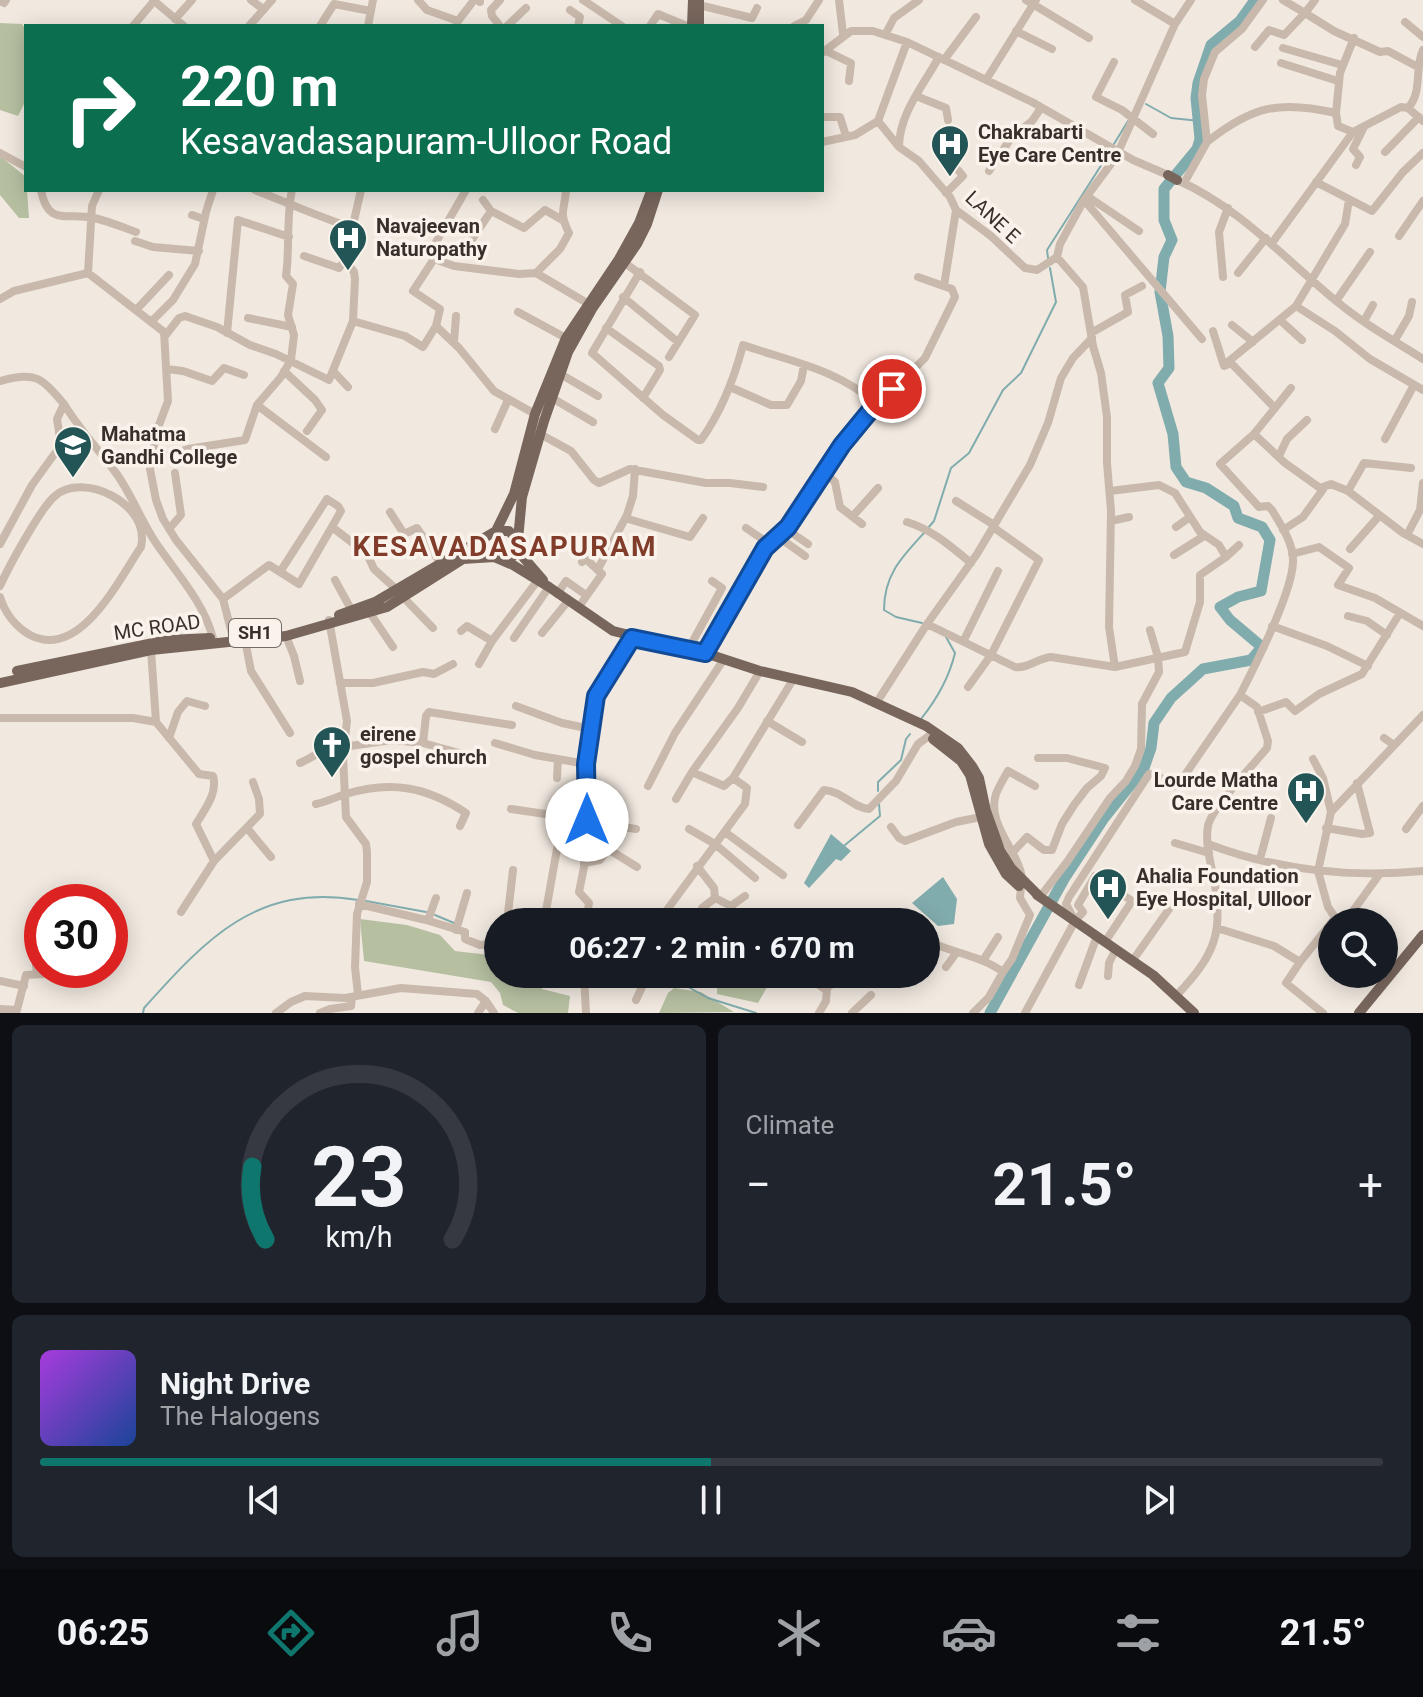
<!DOCTYPE html>
<html lang="en">
<head>
<meta charset="utf-8">
<style>
	:root { --surface:#171b24; --page:#20242c; --text:#f1f3f6; --muted:#9ea1a6; --line:#363941; --accent:#0f766e }
	body { margin:0; font-family:Roboto,sans-serif; background:var(--page); color:var(--text); height:100vh; display:flex; flex-direction:column; font-size:30px; white-space:nowrap }
	* { box-sizing:border-box; margin:0 }
	p { font-size:26px; color:var(--muted) }
	.icon { flex:none; width:44px; height:44px; fill:none; stroke:currentColor; stroke-width:2; stroke-linecap:round; stroke-linejoin:round }
	.map { position:relative; height:1013px; overflow:hidden }
	.details { display:flex; flex-direction:column; gap:12px; padding:12px; background:#0d0f14; flex:1 }
	.details>* { flex:none }
	.guide { position:absolute; left:24px; top:24px; width:800px; height:168px; border-radius:0px; box-shadow:0 4px 20px #0003; background:#0b6e4f; color:#fff; overflow:hidden }
	.tools { position:absolute; left:1318px; top:908px; display:grid; gap:16px }
	.tools a { display:grid; place-items:center; width:80px; height:80px; border-radius:50%; background:var(--surface); box-shadow:0 4px 20px #0003; font-size:40px }
	.speed { position:absolute; left:24px; top:884px; display:flex; gap:16px; font-size:40px; font-weight:700; text-align:center }
	.speed>* { display:grid; place-content:center; width:104px; height:104px; border-radius:50%; background:var(--surface); box-shadow:0 4px 20px #0003; line-height:1 }
	.speed .limit { border:12px solid #d22; background:#fff; color:#111 }
	.pin { position:absolute; display:grid; place-items:center; width:68px; height:68px; color:#fff; margin:-34px; border:4px solid #fff; border-radius:50%; box-shadow:0 2px 8px #0007 }
	.me { position:absolute; width:88px; margin:-44px; rotate:0deg; stroke-linejoin:round; filter:drop-shadow(0 0 6px #0008) }
	.turn { display:flex; align-items:center; gap:28px; height:168px; padding:0 24px; font-size:36px }
	.turn .icon { width:104px; height:104px; stroke-width:2.5 }
	.turn b { display:block; font-size:56px; line-height:68px }
	.big { font-size:60px; font-weight:700; line-height:1.1 }
	.details .tile { flex:1; display:flex; flex-direction:column; justify-content:center; gap:12px; min-width:0; padding:0 28px; border-radius:12px; background:var(--page) }
	.details .dial { align-items:center; gap:0 }
	.dial svg { height:208px; overflow:visible; fill:none; stroke:var(--line); stroke-width:7; stroke-linecap:round; text-anchor:middle }
	.dial text { fill:var(--text); stroke:none }
	.song { display:flex; align-items:center; gap:24px }
	.cover { width:96px; height:96px; border-radius:12px; background:linear-gradient(135deg,hsl(280 70% 55%),hsl(220 70% 35%)) }
	.played { height:8px; border-radius:4px; background:linear-gradient(90deg,var(--accent) 50%,var(--line) 50%) }
	.keys { display:flex; justify-content:space-around; direction:ltr }
	.heat { display:flex; justify-content:space-between; align-items:center; font-size:44px; direction:ltr }
	.details .tiles { flex:1; display:grid; gap:12px; grid-template-columns:1fr 1fr }
	.tile:last-child { grid-column:span 2 }
	.trip { position:absolute; left:484px; top:908px; width:456px; height:80px; border-radius:40px; background:var(--surface); box-shadow:0 4px 20px #0003; font-weight:700; line-height:80px; text-align:center }
	.menu { display:flex; height:128px; justify-content:space-around; align-items:center; background:#090b0e; color:var(--muted) }
	.menu .icon { width:56px; height:56px }
	.menu .active { color:var(--accent) }
	.menu b { font-size:36px; color:var(--text) }
	.map>svg:first-child { display:block }
	.green { fill:#b6c0a1 }
	.water { fill:#81acad }
	.lines { fill:none; stroke-linecap:round; stroke-linejoin:round }
	.stream { stroke:#81acad; stroke-width:2 }
	.river { stroke:#81acad; stroke-width:11 }
	.minor { stroke:#c9b9ac; stroke-width:8 }
	.major { stroke:#78665d; stroke-width:10 }
	.route-casing { stroke:#114b97; stroke-width:20 }
	.route { stroke:#1a73e8; stroke-width:14 }
	.labels { text-anchor:middle; stroke-width:7; stroke-linejoin:round; paint-order:stroke }
	.shield { fill:#f9f3ec; stroke:#726a65; stroke-width:2 }
	.shield-label { font-size:18px; font-weight:bold; fill:#382f2b }
	.poi-label { font-size:20px; font-weight:bold; fill:#382f2b; stroke:#f9f3ec; text-anchor:start }
	.street-label { font-size:20px; fill:#382f2b; stroke:#f9f3ec }
	.district-label { font-size:28px; font-weight:bold; letter-spacing:2px; fill:#813c2a; stroke:#f9f3ec }
</style>
</head>
<body>
<div class="map">
<svg width="1423" height="1013" viewBox="0 0 1423 1013">
	<rect width="100%" height="100%" fill="#f1e9e0"/>
	<!-- green -->
	<path class="green" d="M0,23L22,24L26,29V100L18,116L0,110Z
		M0,156L26,177L29,218H19L0,195Z
		M360,919L407,925L440,935L455,951L498,956V974H539L542,989L570,996L568,1013H518L503,1005L500,993L491,982L364,961Z
		M717,974H774V975L758,1003L717,994Z
		M674,988L701,992L734,1012L659,1013L668,993Z"/>
	<!-- water -->
	<path class="water" d="M831,834L851,851L841,861L836,859L809,888L804,883Z
		M943,877L957,899L954,924L938,926L912,903Z"/>
	<g class="lines">
		<!-- stream -->
		<path class="stream" d="M1146,104L1171,118L1200,121
			M1114,144L1128,121
			M1048,258L1047,250L1109,153
			M928,528L934,521L951,468L969,453L1003,390L1021,373L1056,302L1050,268
			M922,623L896,617L884,610C884,575 901,558 924,533
			M921,719C937,699 949,678 955,653L946,637
			M878,791V782L901,760L906,739L910,734
			M845,845L880,816L879,804
			M366,901L426,912
			M435,915L454,923
			M665,974L708,998L756,1013
			M143,1013L144,1008C206,939 257,883 358,900"/>
		<!-- river -->
		<path class="river" d="M990,1013L1064,879L1104,818L1144,768L1151,748L1154,723L1171,698L1203,669L1251,660L1262,647L1230,620L1220,607L1238,597L1261,591L1270,540L1262,527L1238,518L1234,506L1206,488L1186,482L1176,467L1173,434L1158,383L1169,368L1168,336L1160,292L1164,257L1172,240L1164,220V189L1197,149L1200,139L1196,98L1198,83L1211,45L1240,21L1255,0"/>
		<!-- minor -->
		<path class="minor" d="M153,0L184,26
			M251,0L263,9
			M418,0L427,10L458,21L456,26
			M583,0L622,26
			M839,0L843,34
			M1026,0L1089,38
			M1135,0L1175,24
			M1283,0L1305,13L1315,0
			M0,1L4,3L6,0
			M480,2V0
			M699,5L752,18L757,8
			M570,10L580,17L578,26
			M175,19L192,0
			M458,21L474,0
			M1405,22L1423,37
			M133,26L154,1
			M249,26L272,0
			M320,26L334,4L371,11
			M368,26L373,0
			M500,26L492,16L491,10L500,0
			M507,26L526,8
			M650,26L658,14L687,26
			M794,26L806,20L819,0
			M1016,31L1052,49
			M885,35L894,18L919,0
			M1255,47L1269,30L1284,35L1305,13L1334,31L1380,52L1388,51L1418,67
			M1283,48L1342,65
			M826,51L851,63L849,81
			M822,53L851,31H873L907,42L1032,102L1133,160L1168,175
			M939,57C923,86 899,114 899,147L919,161L950,197L956,210L991,236L1025,268L1037,270L1057,257L1060,244L1084,200L1116,157L1175,24L1191,0
			M944,60L976,17
			M1114,62L1096,97L1122,110L1153,134
			M1281,63L1338,81
			M986,80L1036,0
			M916,96L946,108L948,120
			M1408,108C1423,92 1414,69 1423,50
			M1336,113L1340,73L1354,38
			M822,117H840L846,136
			M878,121L899,147
			M822,142L855,135L878,121L907,42
			M1207,142C1252,106 1280,100 1336,113L1338,126L1353,132L1401,107L1408,108L1423,121
			M1385,152L1419,117
			M0,153L26,167
			M1356,165L1360,157L1353,149L1364,127
			M989,171L1011,138L1032,121L1041,108
			M1177,180C1239,207 1284,258 1335,300C1362,323 1393,340 1423,359
			M1316,182L1372,211L1403,172L1423,153
			M1184,183L1207,142L1202,95L1204,79L1215,52L1242,29L1263,0
			M41,190C48,227 67,212 94,218C108,221 122,227 136,232
			M255,190C288,203 319,217 353,228
			M361,190L345,260L354,272L355,279L353,321L405,336L423,347L436,326L459,348L494,391L535,414
			M566,190C565,210 558,211 569,233L560,249L536,273L587,303
			M946,193L963,176L958,170
			M1087,196L1139,231
			M483,200L491,211L524,228L545,210L564,221
			M1084,200L1202,339
			M1349,200L1345,224L1296,306L1229,361L1275,408L1254,434L1285,463L1320,488L1331,484L1348,491L1403,533L1423,544
			M192,215L204,219
			M1399,236L1423,201
			M135,241L153,247L199,251
			M471,241L491,211
			M1272,243L1353,132
			M304,256L339,268L345,260
			M434,259L454,266L519,274L536,273
			M625,263L695,315L669,357
			M640,272L592,353L663,415L698,440H701C722,411 734,379 743,345C789,361 840,370 876,404
			M88,273L92,206L99,190
			M1238,273L1266,238
			M1223,277L1219,232L1228,208
			M944,286L956,210
			M623,297L678,342
			M0,299L14,291L88,273L164,332L168,401L156,433L150,469L156,500L163,519L176,540L223,599L234,642
			M1336,301L1370,252
			M1296,306L1335,331L1370,359L1423,390
			M136,310L169,275
			M518,312L566,338
			M248,318L292,327
			M1281,321L1302,340
			M1364,321L1373,305
			M151,322L173,300L195,264L206,212L213,190
			M1232,325L1253,342
			M436,326L440,309L413,291L434,259L436,242L466,190
			M606,328L659,366L660,370L643,398
			M1213,331L1224,366L1231,363
			M227,333L238,220L289,237
			M1091,333L1128,312L1125,295L1142,286
			M165,336L179,318L185,316L217,327L250,345L276,354L329,380L353,321
			M1395,340L1409,316L1412,302
			M454,342L456,316
			M167,369L183,371L212,381L224,368L244,375
			M284,371L315,400L322,410L307,431
			M333,371L348,387
			M562,375L598,396
			M0,381C36,372 40,376 64,404L57,419L61,445L32,485L0,544
			M730,387L771,405H787L801,381L804,365
			M552,398L593,422
			M64,404C79,429 99,450 116,473C132,495 141,521 156,543C177,574 203,601 213,638
			M257,405L326,457
			M1275,408L1291,388
			M495,429L508,400
			M540,434L571,451L594,480L599,483L630,469L706,483H730L763,487
			M1385,439L1414,385
			M1279,456L1287,439L1307,420
			M153,460L188,449L245,440L257,405L281,377L291,360L294,335L288,315L293,284L286,276C290,247 286,218 292,190
			M635,469L633,496L627,515L628,519L690,537L703,518
			M823,471L835,482L840,507L862,524
			M1110,491L1159,485L1175,493L1200,532L1219,545L1226,557L1239,545
			M1348,491L1364,463L1411,468
			M956,501L994,525
			M390,512L404,534L417,528L441,564
			M853,516L878,488
			M1111,521L1129,517
			M907,522C933,530 950,546 971,563
			M332,527L367,554L374,569L397,590
			M1176,527L1190,517
			M746,528L768,543
			M169,529L181,515L175,473
			M786,529L808,544
			M1283,530L1303,517L1324,488
			M1407,535L1420,510L1423,483
			M777,536L805,556
			M1350,549L1379,516
			M1292,554L1319,547L1349,568L1338,585L1375,598L1423,626
			M1174,555L1204,536
			M598,569L627,515
			M335,580L352,611
			M0,586C8,568 41,507 55,496C82,471 151,503 141,547C119,579 80,661 30,635C16,627 5,613 0,597
			M557,594L566,581L586,595
			M403,597L433,628
			M223,599L269,565L299,584L341,511L338,506L327,499L280,572
			M578,608L602,574L586,559L582,562
			M370,613L393,647
			M1348,616L1367,621L1387,635
			M329,620L347,721L343,756L346,817L366,844L367,852V882L357,914L355,967L358,995
			M927,624L1015,667C1028,669 1038,658 1051,657L1115,667L1109,627L1111,511L1107,463V417L1101,373L1093,346L1083,287L1057,257
			M1272,626L1327,646L1368,666
			M461,631L467,626L492,641
			M542,633L568,601
			M286,636L294,656L300,681
			M514,638L549,587
			M245,640L251,671L290,733
			M964,640L998,571
			M151,650L156,722L199,774L213,776C218,793 205,809 196,824L214,861L260,814L259,799L253,782
			M688,650L722,588L712,581
			M705,653L765,548L788,527L820,476L865,417L925,358L955,297L952,289L918,277
			M479,664L492,641L538,580
			M1115,667L1185,652L1200,602V575L1226,557
			M340,683H373L423,672L434,674L453,664
			M968,687L991,655L1039,560L993,527
			M877,702L927,624L977,554L1030,465L1048,423L1061,378L1073,358L1092,338
			M516,706L562,723L591,729
			M1258,712L1286,702L1295,711L1319,694L1362,674L1400,613
			M0,718H133L156,722
			M767,721L802,742
			M169,738L178,712L187,701L205,706
			M1384,738L1394,745
			M423,743L426,716L429,712L512,725
			M495,743L535,755L586,764
			M343,747L392,740L423,743L481,759
			M1313,759L1323,778L1331,812
			M300,763C316,756 326,746 344,742
			M692,772L738,708L760,671
			M557,778L558,760
			M648,786L675,733L724,659
			M676,799L692,772L724,786L733,778
			M316,804C327,802 335,797 346,794C391,780 427,787 466,813L460,826
			M511,809L587,820
			M798,825L824,790C842,791 853,808 869,809L896,781L918,744L929,736
			M891,827L899,838L905,841L956,822L981,817
			M247,828L271,857
			M1326,828L1362,834L1370,833L1357,783
			M689,829L715,844L755,878
			M1406,829L1423,806
			M725,832L783,875
			M1175,843L1209,853
			M1208,844C1276,870 1351,878 1423,871
			M608,849L637,867
			M1012,853L1027,837L1044,850H1052L1062,824L1074,805L1087,788L1101,776L1105,768L1067,758H1038
			M1260,859L1271,818
			M584,863L600,860L623,827L636,829
			M697,866L714,888L715,898L731,906L745,896
			M1022,878C1018,850 986,824 996,794C999,786 1004,778 1008,771L1035,786
			M1040,897L1067,862L1110,798L1126,781L1135,766L1141,749L1142,704L1159,672L1158,657L1150,630
			M359,904L426,920L465,932V939L480,945L498,944
			M181,912L214,861
			M587,914L607,922
			M835,916V922
			M896,917L902,922
			M1073,917L1066,904L1069,897L1149,774H1155L1173,786L1178,785L1240,695
			M428,920L436,898
			M507,922L513,870
			M544,922L557,849
			M586,922L589,903L579,892L584,867L586,764L596,696L632,638
			M658,922L745,804L747,788L733,778L794,678
			M695,922L702,908L715,898
			M1338,922L1328,907L1318,871L1331,812L1423,715
			M1345,922L1379,875
			M1217,928L1274,946L1300,962L1286,983L1323,1013
			M456,930L467,893
			M32,931L37,974
			M926,940C951,953 980,955 1003,972L1012,959L1030,915L1020,898L1021,887
			M1384,957L1392,963
			M984,959L998,937
			M1133,960L1174,902
			M1300,962L1335,918
			M946,967L957,952
			M584,974L586,1013
			M804,974L826,990
			M1108,976L1109,963L1116,949
			M0,981L24,986
			M1079,985L1097,936
			M1176,996C1215,955 1225,932 1213,875C1210,860 1205,842 1208,826C1211,809 1254,764 1267,748L1268,741L1257,707L1240,695C1256,664 1292,593 1293,562C1294,544 1281,525 1272,510L1268,506L1259,507L1220,464L1254,434
			M636,1000L648,974
			M0,1009L17,1010L26,975L63,973L65,970
			M276,1013L291,1002L305,996L345,998L401,988L477,994L486,1001L494,1013
			M320,1013L330,1009L351,1006L352,997
			M478,1013L486,1001
			M819,1013L826,1001L827,988L843,974
			M852,1013L871,995
			M973,1013L989,997L1003,972
			M1025,1013L1075,921L1083,912L1078,905L1095,876L1132,901L1105,942"/>
		<!-- major -->
		<path class="major" d="M692,26L693,0
			M699,26V0
			M1168,175L1177,180
			M496,531L514,494L535,414L566,338L619,259L639,223L650,194
			M517,550L543,580
			M503,560L512,557L517,550L522,497L544,421L568,352L592,309L637,244L647,224L658,190
			M339,615L375,602L496,531H509L518,541
			M17,671L168,640L210,638
			M0,683L151,650L286,636L387,607L463,559L494,557L513,565L549,587L613,631L705,653L760,671L852,692L926,726L958,748L972,766L979,778L986,811L1000,850L1011,868L1040,897
			M933,739L961,761L970,775L989,844L1006,874L1019,886
			M1037,895L1153,975L1194,1013
			M1359,1013L1423,935"/>
	</g>
	<g class="lines">
		<defs>
			<path id="route" d="M587,820L586,764L596,696L632,638L705,653L765,548L788,527L842,445L879,400L892,389"/>
		</defs>
		<!-- route casing -->
		<use href="#route" class="route-casing"/>
		<!-- route -->
		<use href="#route" class="route"/>
	</g>
	<!-- icons -->
	<defs>
		<symbol id="hospital-pin" viewBox="-11 -11 22 30"><path d="M0 17L-7.5 6A9.5 9.5 0 1 1 7.5 6Z" fill="#235456" stroke="#f9f3ec"/><path d="M-5-5h3v3.5h4V-5h3V5h-3V1.5h-4V5h-3Z" fill="#fff"/></symbol>
		<symbol id="university-pin" viewBox="-11 -11 22 30"><path d="M0 17L-7.5 6A9.5 9.5 0 1 1 7.5 6Z" fill="#235456" stroke="#f9f3ec"/><path d="M0-5L7-2L0 1L-7-2ZM-4 1L0 2.5L4 1V4Q0 6-4 4Z" fill="#fff"/></symbol>
		<symbol id="church-pin" viewBox="-11 -11 22 30"><path d="M0 17L-7.5 6A9.5 9.5 0 1 1 7.5 6Z" fill="#235456" stroke="#f9f3ec"/><path d="M-1.2-6h2.4v3.5h3.3v2.4h-3.3V6h-2.4V-.1h-3.3v-2.4h3.3Z" fill="#fff"/></symbol>
	</defs>
	<g fill-rule="evenodd">
		<use href="#hospital-pin" x="928" y="122" width="44" height="60"/>
		<use href="#hospital-pin" x="326" y="216" width="44" height="60"/>
		<use href="#university-pin" x="51" y="423" width="44" height="60"/>
		<use href="#church-pin" x="310" y="723" width="44" height="60"/>
		<use href="#hospital-pin" x="1284" y="769" width="44" height="60"/>
		<use href="#hospital-pin" x="1086" y="865" width="44" height="60"/>
	</g>
	<g class="labels">
		<!-- shield labels -->
		<rect class="shield" x="229" y="619" width="52" height="28" rx="6"/>
		<g class="shield-label">
			<text x="255" y="639">SH1</text>
		</g>
		<!-- poi labels -->
		<g class="poi-label">
			<text x="978" y="139">Chakrabarti<tspan x="978" dy="23">Eye Care Centre</tspan></text>
			<text x="376" y="233">Navajeevan<tspan x="376" dy="23">Naturopathy</tspan></text>
			<text x="101" y="441">Mahatma<tspan x="101" dy="23">Gandhi College</tspan></text>
			<text x="360" y="741">eirene<tspan x="360" dy="23">gospel church</tspan></text>
			<text x="1278" y="787" text-anchor="end">Lourde Matha<tspan x="1278" dy="23">Care Centre</tspan></text>
			<text x="1136" y="883">Ahalia Foundation<tspan x="1136" dy="23">Eye Hospital, Ulloor</tspan></text>
		</g>
		<!-- street labels -->
		<g class="street-label">
			<text transform="translate(993 217) rotate(43)" y="7">LANE E</text>
			<text transform="translate(157 627) rotate(-8)" y="7">MC ROAD</text>
		</g>
		<!-- district labels -->
		<g class="district-label">
			<text x="505" y="556">KESAVADASAPURAM</text>
		</g>
	</g>
</svg>
<div class="tools">
<a><svg class="icon" aria-label="search" viewBox="0 0 24 24"><circle cx="10" cy="10" r="6"/><path d="M15 15l6 6"/></svg></a>
</div>
<div class="speed"><div class="limit">30</div></div>
<div class="pin" style="left:892px;top:389px;background:#d93025"><svg class="icon" aria-label="arrive" viewBox="0 0 24 24"><path d="M6 21V4h12l-3 4 3 4H6"/></svg></div>
<svg class="me" style="left:587px;top:820px" viewBox="-20 -20 40 40"><circle r="19" fill="#fff"/><path d="M0-13L10 11 0 6-10 11z" fill="#1a73e8"/></svg>
<div class="trip">06:27 · 2 min · 670 m</div>
<div class="guide">
<div class="turn"><svg class="icon" aria-label="right" viewBox="0 0 24 24"><path d="M7 20v-9h11M14 6l5 5-5 5"/></svg><div><b>220 m</b>Kesavadasapuram-Ulloor Road</div></div>
</div>
</div>
<section class="details">
<div class="tiles">
<div class="tile dial"><svg viewBox="0 0 100 80">
<path d="M14 69A42 42 0 1 1 86 69"/>
<path d="M14 69A42 42 0 0 1 9 41" stroke="#0f766e"/>
<text x="50" y="56" font-size="32" font-weight="700">23</text>
<text x="50" y="72" font-size="11">km/h</text>
</svg></div>
<div class="tile"><p>Climate</p>
<div class="heat"><a>−</a><b class="big">21.5°</b><a>+</a></div>
</div>
<div class="tile">
<div class="song"><i class="cover"></i><div><b>Night Drive</b><p>The Halogens</p></div></div>
<div class="played"></div>
<div class="keys"><svg class="icon" aria-label="previous" viewBox="0 0 24 24"><path d="M18 5L8 12l10 7zM5 5v14"/></svg><svg class="icon" aria-label="pause" viewBox="0 0 24 24"><path d="M8 5v14M16 5v14"/></svg><svg class="icon" aria-label="next" viewBox="0 0 24 24"><path d="M6 5l10 7-10 7zM19 5v14"/></svg></div>
</div>
</div>
</section>
<nav class="menu">
<b>06:25</b>
<svg class="icon active" aria-label="directions" viewBox="0 0 24 24"><path d="M12 3l9 9-9 9-9-9zM9 14v-3h6M13 9l2 2-2 2"/></svg>
<svg class="icon" aria-label="music" viewBox="0 0 24 24"><path d="M9 18V5l10-2v13"/><circle cx="6" cy="18" r="3"/><circle cx="16" cy="16" r="3"/></svg>
<svg class="icon" aria-label="phone" viewBox="0 0 24 24"><path d="M5 4h4l2 5-3 2q2 4 5 5l2-3 5 2v4C11 20 4 13 5 4z"/></svg>
<svg class="icon" aria-label="climate" viewBox="0 0 24 24"><path d="M12 3v18M4 7l16 10M4 17L20 7"/></svg>
<svg class="icon" aria-label="car" viewBox="0 0 24 24"><path d="M5 17H2v-5l4-1 3-4h7l3 4 3 1v5h-3M9 17h6M6 11h13"/><circle cx="7" cy="17" r="2"/><circle cx="17" cy="17" r="2"/></svg>
<svg class="icon" aria-label="filters" viewBox="0 0 24 24"><path d="M4 7h16M4 17h16"/><circle cx="9" cy="7" r="2"/><circle cx="15" cy="17" r="2"/></svg>
<b>21.5°</b>
</nav>
</body>
</html>
